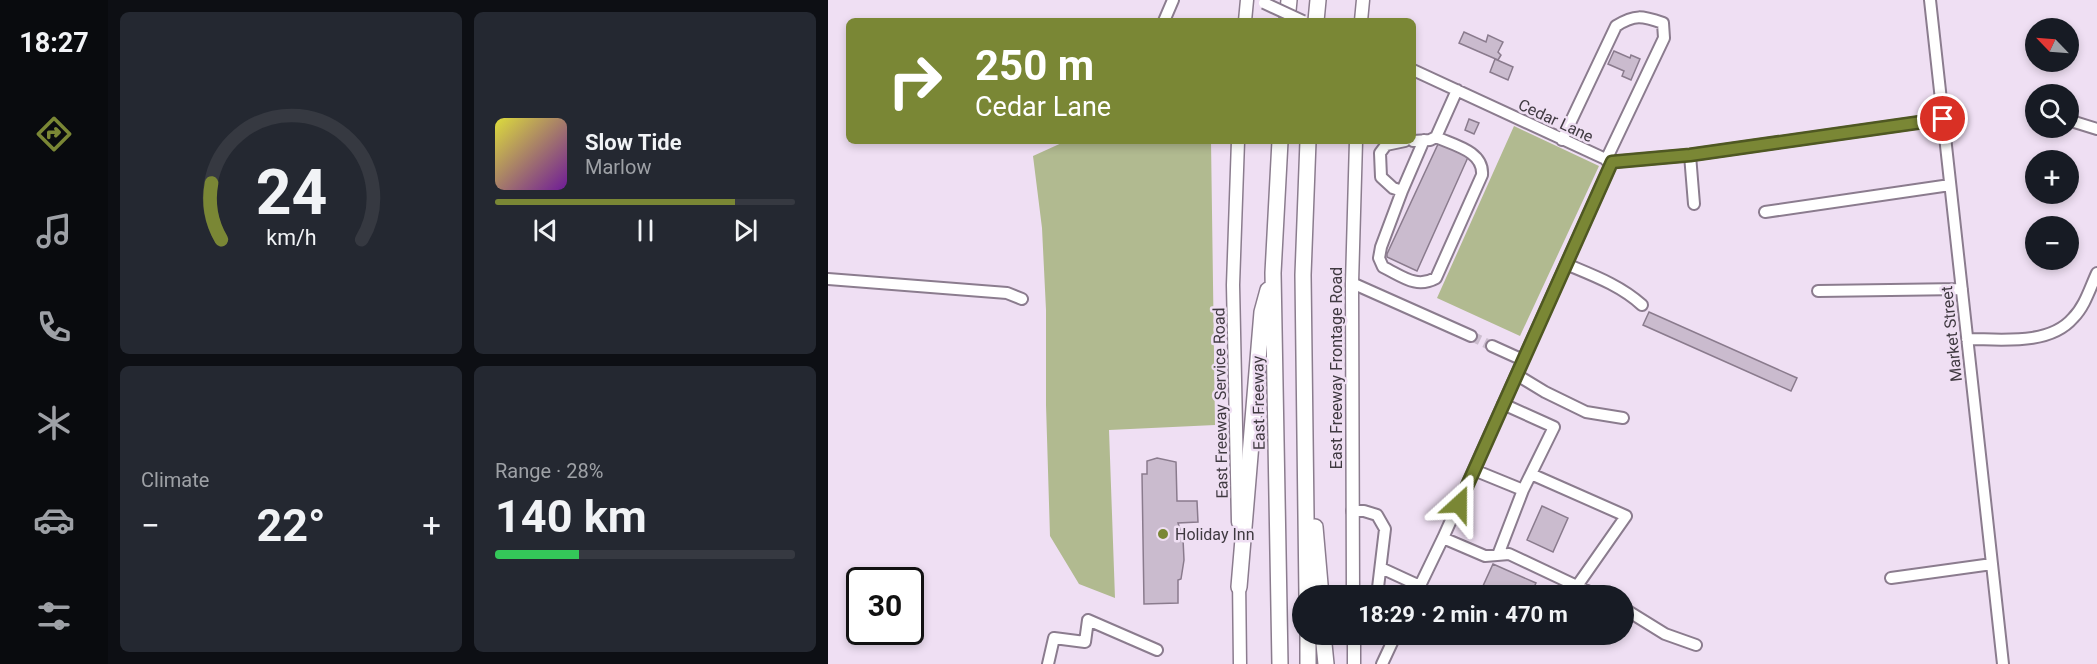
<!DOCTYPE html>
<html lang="en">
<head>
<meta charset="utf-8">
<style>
	:root { --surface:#171b24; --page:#242831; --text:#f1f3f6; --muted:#9ea1a6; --line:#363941; --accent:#7a8735 }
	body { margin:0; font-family:Roboto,sans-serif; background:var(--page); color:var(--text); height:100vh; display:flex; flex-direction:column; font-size:22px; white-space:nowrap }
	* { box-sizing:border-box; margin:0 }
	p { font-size:20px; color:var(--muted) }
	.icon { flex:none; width:33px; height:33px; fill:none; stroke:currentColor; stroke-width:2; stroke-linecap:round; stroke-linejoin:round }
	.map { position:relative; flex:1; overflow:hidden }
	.drawer { display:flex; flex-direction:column; gap:12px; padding:12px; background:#0d0f14; width:720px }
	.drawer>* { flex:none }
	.banner { position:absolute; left:18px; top:18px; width:570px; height:126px; border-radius:9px; box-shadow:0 3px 9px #0003; background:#7a8735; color:#fff; overflow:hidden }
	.needle { width:39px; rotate:295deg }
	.fabs { position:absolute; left:1197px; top:18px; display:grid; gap:12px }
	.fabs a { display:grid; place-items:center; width:54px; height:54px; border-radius:50%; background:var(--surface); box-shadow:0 3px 9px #0003; font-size:30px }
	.speed { position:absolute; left:18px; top:567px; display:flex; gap:12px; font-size:30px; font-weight:700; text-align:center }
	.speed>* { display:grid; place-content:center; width:78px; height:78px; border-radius:50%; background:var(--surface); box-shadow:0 3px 9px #0003; line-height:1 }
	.speed .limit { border:3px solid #111; border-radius:9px; background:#fff; color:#111 }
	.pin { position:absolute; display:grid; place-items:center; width:51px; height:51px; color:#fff; margin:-26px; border:3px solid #fff; border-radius:50%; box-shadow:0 2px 6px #0007 }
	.me { position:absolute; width:66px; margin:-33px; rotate:24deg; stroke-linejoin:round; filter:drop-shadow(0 0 4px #0008) }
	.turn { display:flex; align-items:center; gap:21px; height:126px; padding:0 30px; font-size:27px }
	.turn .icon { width:78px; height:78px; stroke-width:2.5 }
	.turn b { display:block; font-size:42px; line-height:51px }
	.big { font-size:45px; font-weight:700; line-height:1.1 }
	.drawer .widget { flex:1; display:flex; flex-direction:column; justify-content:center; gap:9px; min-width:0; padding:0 21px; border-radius:9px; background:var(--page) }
	.drawer .dial { align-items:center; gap:0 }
	.dial svg { height:156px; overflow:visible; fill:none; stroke:var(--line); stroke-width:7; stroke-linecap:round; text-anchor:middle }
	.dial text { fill:var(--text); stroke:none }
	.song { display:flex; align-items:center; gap:18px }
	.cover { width:72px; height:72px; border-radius:9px; background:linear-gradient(135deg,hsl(60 70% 55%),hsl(280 70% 35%)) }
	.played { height:6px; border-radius:3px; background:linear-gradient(90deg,var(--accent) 80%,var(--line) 80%) }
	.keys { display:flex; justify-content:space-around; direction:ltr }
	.heat { display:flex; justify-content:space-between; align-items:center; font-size:33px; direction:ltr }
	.charge { height:9px; border-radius:4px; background:linear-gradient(90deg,#34c759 28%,var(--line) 0) }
	.drawer .tiles { flex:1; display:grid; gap:12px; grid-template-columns:repeat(2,1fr) }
	.trip { position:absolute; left:464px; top:585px; width:342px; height:60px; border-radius:30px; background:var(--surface); box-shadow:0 3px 9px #0003; font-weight:700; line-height:60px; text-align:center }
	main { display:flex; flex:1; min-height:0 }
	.dock { display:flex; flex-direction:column; width:108px; justify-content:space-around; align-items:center; background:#090b0e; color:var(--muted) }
	.dock .icon { width:42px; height:42px }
	.dock .selected { color:var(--accent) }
	.dock b { font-size:27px; color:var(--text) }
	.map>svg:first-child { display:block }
	.green { fill:#b1ba90 }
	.building { fill:#cabbce; stroke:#8a7b8d; stroke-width:1.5 }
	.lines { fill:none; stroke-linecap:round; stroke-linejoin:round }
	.minor-tunnel { stroke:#ccbecf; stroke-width:10; stroke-dasharray:10 5; stroke-linecap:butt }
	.minor-casing { stroke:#8b7c8e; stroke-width:14 }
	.major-casing { stroke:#8b7c8e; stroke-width:15 }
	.highway-casing { stroke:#8b7c8e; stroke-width:18 }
	.minor { stroke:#fff; stroke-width:10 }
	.major { stroke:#fff; stroke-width:12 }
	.highway { stroke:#fff; stroke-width:15 }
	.minor-bridge-casing { stroke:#8b7c8e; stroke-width:14; stroke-linecap:butt }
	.minor-bridge { stroke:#fff; stroke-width:10 }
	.route-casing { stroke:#4f5822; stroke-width:15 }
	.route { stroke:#7a8735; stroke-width:10 }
	.poi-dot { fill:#7a8735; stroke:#efdff3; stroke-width:2 }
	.labels { text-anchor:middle; stroke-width:5; stroke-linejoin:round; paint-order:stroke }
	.street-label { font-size:16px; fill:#3f3940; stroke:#efdff3 }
	.poi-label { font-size:16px; fill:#3f3940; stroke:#efdff3; text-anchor:start }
</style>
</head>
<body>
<main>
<nav class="dock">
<b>18:27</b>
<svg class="icon selected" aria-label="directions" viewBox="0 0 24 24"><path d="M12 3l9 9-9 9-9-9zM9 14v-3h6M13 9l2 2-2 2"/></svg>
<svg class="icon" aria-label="music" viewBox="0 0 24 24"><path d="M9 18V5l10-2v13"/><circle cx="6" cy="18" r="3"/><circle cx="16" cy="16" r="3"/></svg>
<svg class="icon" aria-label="phone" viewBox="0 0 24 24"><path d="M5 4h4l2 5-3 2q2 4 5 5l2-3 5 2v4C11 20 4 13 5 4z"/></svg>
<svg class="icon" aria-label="climate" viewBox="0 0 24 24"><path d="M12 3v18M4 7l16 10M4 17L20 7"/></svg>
<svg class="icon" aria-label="car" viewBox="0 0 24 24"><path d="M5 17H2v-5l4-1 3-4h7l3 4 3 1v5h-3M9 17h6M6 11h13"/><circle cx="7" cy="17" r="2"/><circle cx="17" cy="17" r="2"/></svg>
<svg class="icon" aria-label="filters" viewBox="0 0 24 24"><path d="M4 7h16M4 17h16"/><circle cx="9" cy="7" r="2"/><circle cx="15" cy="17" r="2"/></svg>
</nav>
<section class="drawer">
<div class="tiles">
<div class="widget dial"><svg viewBox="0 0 100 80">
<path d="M14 69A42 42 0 1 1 86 69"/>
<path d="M14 69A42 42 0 0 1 9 40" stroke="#7a8735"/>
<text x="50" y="56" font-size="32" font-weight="700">24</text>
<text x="50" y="72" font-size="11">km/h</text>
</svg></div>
<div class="widget">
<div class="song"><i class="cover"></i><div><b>Slow Tide</b><p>Marlow</p></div></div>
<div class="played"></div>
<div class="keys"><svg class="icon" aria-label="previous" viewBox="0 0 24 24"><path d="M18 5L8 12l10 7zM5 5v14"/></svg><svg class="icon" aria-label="pause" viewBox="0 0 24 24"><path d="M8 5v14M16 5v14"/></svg><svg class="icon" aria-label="next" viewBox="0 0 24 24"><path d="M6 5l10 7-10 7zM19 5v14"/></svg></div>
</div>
<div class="widget"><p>Climate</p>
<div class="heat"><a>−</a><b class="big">22°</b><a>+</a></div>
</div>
<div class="widget"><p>Range · 28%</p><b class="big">140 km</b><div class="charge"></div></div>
</div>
</section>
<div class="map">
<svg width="1269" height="664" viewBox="0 0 1269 664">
	<rect width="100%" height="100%" fill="#efdff3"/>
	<!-- green -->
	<path class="green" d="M686,126L771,166L692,336L609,298Z
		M238,141H383L387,425L281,430L287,598L251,584L222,536L218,405V310L214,228L205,156Z"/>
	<!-- building -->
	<path class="building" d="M636,32L658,42L660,35L675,42L670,52L673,55L670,60L631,43Z
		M786,51L802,58L803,55L812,59L803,80L794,76L796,71L780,64Z
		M667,59L685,67L680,80L662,72Z
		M641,119L651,123L646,134L637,130Z
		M611,142L641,155L589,271L559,257V254Z
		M821,312L969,378L963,391L815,325Z
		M329,458L348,462L349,501H369L370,522L350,523L355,539L356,560L353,579L350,580V603L316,604L314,474H319V461Z
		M714,506L740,518L725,552L699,540Z
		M665,564L708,583L702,596H676L655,586Z"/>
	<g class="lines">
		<!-- minor-tunnel -->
		<path class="minor-tunnel" d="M643,336L664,346"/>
		<defs>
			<path id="minor" d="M1102,0L1175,664
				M336,21L345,0
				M585,70L784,162L862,155L1115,119
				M1240,120L1269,129
				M734,140L788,26C807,14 814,16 835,23L836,38L778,160
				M577,141L558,145L552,153L553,177L565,188L574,191L596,140
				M585,141L602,140L608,137L629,90
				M862,155L866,204
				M574,191L553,247L551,258L555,267C574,276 588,289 608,278L654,175C656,151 625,145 608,137
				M937,212L1122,185
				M738,264C764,275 792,285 814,305
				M0,279L179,293L194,299
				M524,283L643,336
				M990,291L1134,289
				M1139,339C1172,339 1221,346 1245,318C1257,306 1262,288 1269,273
				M664,346L695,360
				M689,375L717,392L758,412L795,418
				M675,404L726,427L695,490
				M646,470L695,490L670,555
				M703,474L798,516L749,586
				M524,511H536L549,515L557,529L549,596
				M615,538L657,556L681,554L770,596
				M553,568L592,586
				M1063,578L1164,564
				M587,596L615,538L784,162
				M795,608L837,634L868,645
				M220,664L226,638L257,642L260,620L329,650
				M554,664L568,634"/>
			<path id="major" d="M417,21L419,0
				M533,21L535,0
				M410,141L405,285L410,522
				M411,578L412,664
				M525,596L524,283L528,141
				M526,634V664"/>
			<path id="highway" d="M459,21L461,0
				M488,21L490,0
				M452,141L445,273L452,664
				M487,527L493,596
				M411,587L434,312L440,290
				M479,596L475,275L480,141
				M480,634V664
				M495,634L498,664"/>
		</defs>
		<!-- minor casing -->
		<use href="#minor" class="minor-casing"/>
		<!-- major casing -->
		<use href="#major" class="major-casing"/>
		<!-- highway casing -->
		<use href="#highway" class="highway-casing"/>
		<!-- minor -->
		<use href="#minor" class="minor"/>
		<!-- major -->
		<use href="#major" class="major"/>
		<!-- highway -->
		<use href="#highway" class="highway"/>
		<defs>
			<path id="minor-bridge" d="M436,3L475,21"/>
		</defs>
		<!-- minor-bridge casing -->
		<use href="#minor-bridge" class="minor-bridge-casing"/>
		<!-- minor-bridge -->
		<use href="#minor-bridge" class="minor-bridge"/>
	</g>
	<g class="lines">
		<defs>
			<path id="route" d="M631,504L784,162L862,155L1115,119"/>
		</defs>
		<!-- route casing -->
		<use href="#route" class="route-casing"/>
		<!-- route -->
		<use href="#route" class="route"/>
	</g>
	<!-- markers -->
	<circle class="poi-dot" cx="335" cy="534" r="6"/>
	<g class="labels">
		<!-- street labels -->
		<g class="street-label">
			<text transform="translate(728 120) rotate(25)" y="6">Cedar Lane</text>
			<text transform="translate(1123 334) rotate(-96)" y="6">Market Street</text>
			<text transform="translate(508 368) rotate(-90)" y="6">East Freeway Frontage Road</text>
			<text transform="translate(392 403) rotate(-91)" y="6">East Freeway Service Road</text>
			<text transform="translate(430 403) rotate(-91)" y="6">East Freeway</text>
		</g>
		<!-- poi labels -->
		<g class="poi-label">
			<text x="347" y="540">Holiday Inn</text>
		</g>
	</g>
</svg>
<div class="fabs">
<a><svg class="needle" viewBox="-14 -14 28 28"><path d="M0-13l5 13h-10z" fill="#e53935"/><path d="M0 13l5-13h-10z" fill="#9ea1a6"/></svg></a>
<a><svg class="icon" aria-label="search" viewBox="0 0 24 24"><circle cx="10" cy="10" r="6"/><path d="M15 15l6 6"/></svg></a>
<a>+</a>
<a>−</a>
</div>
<div class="speed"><div class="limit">30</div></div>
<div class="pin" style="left:1115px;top:119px;background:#d93025"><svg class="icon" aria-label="arrive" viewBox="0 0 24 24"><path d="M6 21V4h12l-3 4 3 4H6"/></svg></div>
<svg class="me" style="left:631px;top:504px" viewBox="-20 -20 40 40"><path d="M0-17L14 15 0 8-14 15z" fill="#7a8735" stroke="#fff" stroke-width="4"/></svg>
<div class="trip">18:29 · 2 min · 470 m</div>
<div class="banner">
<div class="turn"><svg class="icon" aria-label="right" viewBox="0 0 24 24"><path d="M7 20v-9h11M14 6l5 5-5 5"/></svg><div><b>250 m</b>Cedar Lane</div></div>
</div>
</div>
</main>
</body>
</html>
